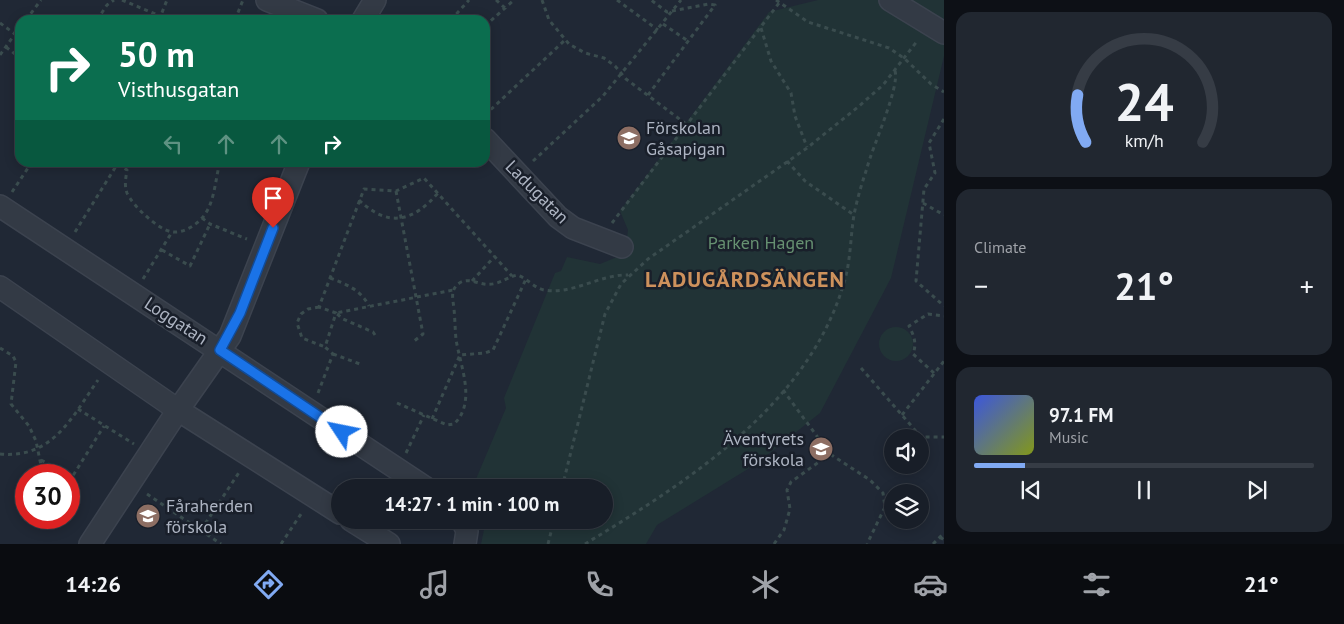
<!DOCTYPE html>
<html lang="en">
<head>
<meta charset="utf-8">
<style>
	:root { --surface:#181e28; --page:#212730; --text:#f1f3f6; --muted:#9fa2a8; --line:#363c45; --accent:#81aaf3 }
	body { margin:0; font-family:"PT Sans",sans-serif; background:var(--page); color:var(--text); height:100vh; display:flex; flex-direction:column; font-size:19px; white-space:nowrap }
	* { box-sizing:border-box; margin:0 }
	p { font-size:16px; color:var(--muted) }
	.icon { flex:none; width:28px; height:28px; fill:none; stroke:currentColor; stroke-width:2; stroke-linecap:round; stroke-linejoin:round }
	.map { position:relative; flex:1; overflow:hidden }
	.panel { display:flex; flex-direction:column; gap:12px; padding:12px; background:#0d1016; width:400px }
	.panel>* { flex:none }
	.top-card { position:absolute; left:15px; top:15px; width:475px; height:152px; border-radius:15px; box-shadow:0 2px 12px #0003,0 0 0 1px var(--line); background:#0b6e4f; color:#fff; overflow:hidden }
	.fabs { position:absolute; left:884px; top:429px; display:grid; gap:10px }
	.fabs a { display:grid; place-items:center; width:45px; height:45px; border-radius:50%; background:var(--surface); box-shadow:0 2px 12px #0003,0 0 0 1px var(--line); font-size:25px }
	.speed { position:absolute; left:15px; top:464px; display:flex; gap:10px; font-size:25px; font-weight:700; text-align:center }
	.speed>* { display:grid; place-content:center; width:65px; height:65px; border-radius:50%; background:var(--surface); box-shadow:0 2px 12px #0003,0 0 0 1px var(--line); line-height:1 }
	.speed .limit { border:8px solid #d22; background:#fff; color:#111 }
	.pin { position:absolute; display:grid; place-items:center; width:42px; height:42px; color:#fff; margin:-51px -21px; border-radius:50% 50% 50% 0; rotate:-45deg; box-shadow:0 0 5px #0007 }
	.pin .icon { rotate:45deg }
	.me { position:absolute; width:55px; margin:-28px; rotate:304deg; stroke-linejoin:round; filter:drop-shadow(0 0 4px #0008) }
	.turn { display:flex; align-items:center; gap:18px; height:105px; padding:0 20px; font-size:22px }
	.turn .icon { width:65px; height:65px; stroke-width:2.5 }
	.turn b { display:block; font-size:35px; line-height:42px }
	.lanes { display:flex; align-items:center; height:48px; padding:0 20px; background:#0003; justify-content:center; gap:25px; direction:ltr }
	.lanes .off { opacity:.35 }
	.big { font-size:38px; font-weight:700; line-height:1.1 }
	.panel .widget { flex:1; display:flex; flex-direction:column; justify-content:center; gap:8px; min-width:0; padding:0 18px; border-radius:15px; background:var(--page) }
	.panel .dial { align-items:center; gap:0 }
	.dial svg { height:130px; overflow:visible; fill:none; stroke:var(--line); stroke-width:7; stroke-linecap:round; text-anchor:middle }
	.dial text { fill:var(--text); stroke:none }
	.song { display:flex; align-items:center; gap:15px }
	.cover { width:60px; height:60px; border-radius:8px; background:linear-gradient(135deg,hsl(230 70% 55%),hsl(70 70% 35%)) }
	.played { height:5px; border-radius:2px; background:linear-gradient(90deg,var(--accent) 15%,var(--line) 15%) }
	.keys { display:flex; justify-content:space-around; direction:ltr }
	.heat { display:flex; justify-content:space-between; align-items:center; font-size:28px; direction:ltr }
	.trip { position:absolute; left:331px; top:479px; width:282px; height:50px; border-radius:25px; background:var(--surface); box-shadow:0 2px 12px #0003,0 0 0 1px var(--line); font-weight:700; line-height:50px; text-align:center }
	.tab-bar { display:flex; height:80px; justify-content:space-around; align-items:center; background:#0a0c10; color:var(--muted) }
	.tab-bar .icon { width:35px; height:35px }
	.tab-bar .on { color:var(--accent) }
	.tab-bar b { font-size:22px; color:var(--text) }
	main { display:flex; flex:1; min-height:0 }
	.map>svg:first-child { display:block }
	.green { fill:#213336 }
	.lines { fill:none; stroke-linecap:round; stroke-linejoin:round }
	.minor-casing { stroke:#3c434f; stroke-width:24 }
	.path { stroke:#3a4c4e; stroke-width:3; stroke-dasharray:4 4; stroke-linecap:butt }
	.minor { stroke:#333a45; stroke-width:21 }
	.route-casing { stroke:#114b97; stroke-width:12 }
	.route { stroke:#1a73e8; stroke-width:9 }
	.labels { text-anchor:middle; stroke-width:5; stroke-linejoin:round; paint-order:stroke }
	.poi-label { font-size:18px; fill:#adb4c2; stroke:#191f2a; text-anchor:start }
	.street-label { font-size:18px; fill:#adb4c2; stroke:#191f2a }
	.park-label { font-size:18px; fill:#669171; stroke:#191f2a }
	.district-label { font-size:22px; font-weight:bold; letter-spacing:1px; fill:#ce915c; stroke:#191f2a }
</style>
</head>
<body>
<main>
<div class="map">
<svg width="944" height="544" viewBox="0 0 944 544">
	<rect width="100%" height="100%" fill="#202835"/>
	<!-- green -->
	<path class="green" d="M818,0H944V56L891,278L820,413L756,464L657,525L646,544H481L486,520H605V488L480,487L476,479L506,408L504,398L555,273L561,271L567,257L600,264L617,257L626,246L628,230L620,211L769,12Z
		M879 344a17 17 0 1 1 34 0a17 17 0 1 1-34 0Z"/>
	<g class="lines">
		<defs>
			<path id="minor" d="M267,0L317,20
				M890,0L944,33
				M363,20L375,0
				M485,139L558,217L573,228L622,247
				M0,206L426,488
				M0,287L178,410L340,513
				M351,520L389,544
				M462,520L467,531L465,544
				M90,544L178,410L230,336L299,162"/>
		</defs>
		<!-- minor casing -->
		<use href="#minor" class="minor-casing"/>
		<!-- path -->
		<path class="path" d="M122,0L160,16
			M496,0L505,8
			M542,0L549,20L569,44L585,53L604,58L615,66L626,79L686,124
			M617,0L658,30
			M776,0L808,22L889,48L905,59L931,84L944,92
			M26,20L41,0
			M97,20L107,5L114,0
			M159,20L167,0
			M235,20L243,0
			M451,20L469,0
			M0,23L15,34
			M663,24L688,41
			M485,26L514,0
			M761,28L771,61L791,93L795,116L807,147
			M6,47L20,58
			M0,55L20,27
			M648,95L715,5L709,4L667,12L651,0
			M485,115L565,40
			M944,119L929,143L935,173L924,189L916,281L944,306
			M533,161L603,96L681,0
			M787,161L805,181L854,215
			M84,162L87,164L88,162
			M268,162L278,166
			M118,164L127,170C126,177 124,185 127,193C132,205 159,231 173,232C184,233 196,225 203,217C215,202 215,180 220,162
			M396,191L423,334L413,342
			M12,192L32,162
			M359,200C388,228 413,222 438,193
			M923,203L944,215
			M202,218L210,224L247,239
			M612,223L779,3
			M75,232L118,163
			M162,250L190,266L210,224
			M330,278C346,284 361,290 369,306
			M143,279L172,232
			M472,281L495,256
			M319,307L308,309L301,314L297,323L302,338L325,347
			M375,335L373,332L343,319L336,313L453,290
			M0,348L13,356L16,362L11,404L29,426L36,441L43,475
			M333,354L360,364
			M861,368L921,437H944
			M934,373L913,354C917,343 914,336 909,326L928,314L944,316
			M783,390L830,454L870,480L883,493L885,507L867,544
			M318,393L333,354L325,347L336,313L319,307L364,189L396,191L424,178L512,276
			M397,403L447,425L454,424C477,402 460,366 456,339C455,329 455,319 454,309C453,299 450,291 458,284C467,277 476,283 484,284C498,286 505,278 517,275C527,278 534,288 544,290C573,295 600,274 628,275
			M78,409L134,444
			M902,415L944,361
			M432,419L460,355L485,353L493,350L526,279
			M406,453L424,415
			M0,454C53,459 72,417 98,380
			M41,460L72,477
			M69,482L104,426
			M562,488L605,314L621,284L648,259L807,148L858,107L883,85L918,40
			M147,494L221,544
			M201,530L240,471
			M940,537L944,540
			M281,544L303,511
			M548,544L554,520
			M585,544C687,482 806,407 843,286C851,262 850,239 854,215C857,199 862,183 867,168C872,148 900,87 895,71
			M774,544L784,530L790,509L787,490L791,482L830,454
			M933,544L944,533"/>
		<!-- minor -->
		<use href="#minor" class="minor"/>
	</g>
	<g class="lines">
		<defs>
			<path id="route" d="M273,228L240,313L220,350L342,432"/>
		</defs>
		<!-- route casing -->
		<use href="#route" class="route-casing"/>
		<!-- route -->
		<use href="#route" class="route"/>
	</g>
	<!-- icons -->
	<defs>
		<symbol id="school-disc" viewBox="-11 -11 22 22"><circle r="9.5" fill="#8d6e63" stroke="#191f2a"/><path d="M0-5L7-2L0 1L-7-2ZM-4 1L0 2.5L4 1V4Q0 6-4 4Z" fill="#fff"/></symbol>
	</defs>
	<g fill-rule="evenodd">
		<use href="#school-disc" x="615" y="124" width="28" height="28"/>
		<use href="#school-disc" x="807" y="435" width="28" height="28"/>
		<use href="#school-disc" x="134" y="502" width="28" height="28"/>
	</g>
	<g class="labels">
		<!-- poi labels -->
		<g class="poi-label">
			<text x="646" y="134">Förskolan<tspan x="646" dy="21">Gåsapigan</tspan></text>
			<text x="804" y="445" text-anchor="end">Äventyrets<tspan x="804" dy="21">förskola</tspan></text>
			<text x="166" y="512">Fåraherden<tspan x="166" dy="21">förskola</tspan></text>
		</g>
		<!-- street labels -->
		<g class="street-label">
			<text transform="translate(537 192) rotate(45)" y="6">Ladugatan</text>
			<text transform="translate(176 321) rotate(33)" y="6">Loggatan</text>
		</g>
		<!-- park labels -->
		<g class="park-label">
			<text x="761" y="249">Parken Hagen</text>
		</g>
		<!-- district labels -->
		<g class="district-label">
			<text x="745" y="287">LADUGÅRDSÄNGEN</text>
		</g>
	</g>
</svg>
<div class="fabs">
<a><svg class="icon" aria-label="sound" viewBox="0 0 24 24"><path d="M4 9h4l5-4v14l-5-4H4zM17 9q2 3 0 6"/></svg></a>
<a><svg class="icon" aria-label="layers" viewBox="0 0 24 24"><path d="M12 4l9 5-9 5-9-5zM3 14l9 5 9-5"/></svg></a>
</div>
<div class="speed"><div class="limit">30</div></div>
<div class="pin" style="left:273px;top:228px;background:#d93025"><svg class="icon" aria-label="arrive" viewBox="0 0 24 24"><path d="M6 21V4h12l-3 4 3 4H6"/></svg></div>
<svg class="me" style="left:342px;top:432px" viewBox="-20 -20 40 40"><circle r="19" fill="#fff"/><path d="M0-13L10 11 0 6-10 11z" fill="#1a73e8"/></svg>
<div class="trip">14:27 · 1 min · 100 m</div>
<div class="top-card">
<div class="turn"><svg class="icon" aria-label="right" viewBox="0 0 24 24"><path d="M7 20v-9h11M14 6l5 5-5 5"/></svg><div><b>50 m</b>Visthusgatan</div></div>
<div class="lanes"><svg class="icon off" aria-label="left" viewBox="0 0 24 24"><path d="M17 20v-9H6M10 6l-5 5 5 5"/></svg><svg class="icon off" aria-label="ahead" viewBox="0 0 24 24"><path d="M12 20V5M6 11l6-6 6 6"/></svg><svg class="icon off" aria-label="ahead" viewBox="0 0 24 24"><path d="M12 20V5M6 11l6-6 6 6"/></svg><svg class="icon" aria-label="right" viewBox="0 0 24 24"><path d="M7 20v-9h11M14 6l5 5-5 5"/></svg></div>
</div>
</div>
<section class="panel">
<div class="widget dial"><svg viewBox="0 0 100 80">
<path d="M14 69A42 42 0 1 1 86 69"/>
<path d="M14 69A42 42 0 0 1 9 40" stroke="#81aaf3"/>
<text x="50" y="56" font-size="32" font-weight="700">24</text>
<text x="50" y="72" font-size="11">km/h</text>
</svg></div>
<div class="widget"><p>Climate</p>
<div class="heat"><a>−</a><b class="big">21°</b><a>+</a></div>
</div>
<div class="widget">
<div class="song"><i class="cover"></i><div><b>97.1 FM</b><p>Music</p></div></div>
<div class="played"></div>
<div class="keys"><svg class="icon" aria-label="previous" viewBox="0 0 24 24"><path d="M18 5L8 12l10 7zM5 5v14"/></svg><svg class="icon" aria-label="pause" viewBox="0 0 24 24"><path d="M8 5v14M16 5v14"/></svg><svg class="icon" aria-label="next" viewBox="0 0 24 24"><path d="M6 5l10 7-10 7zM19 5v14"/></svg></div>
</div>
</section>
</main>
<nav class="tab-bar">
<b>14:26</b>
<svg class="icon on" aria-label="directions" viewBox="0 0 24 24"><path d="M12 3l9 9-9 9-9-9zM9 14v-3h6M13 9l2 2-2 2"/></svg>
<svg class="icon" aria-label="music" viewBox="0 0 24 24"><path d="M9 18V5l10-2v13"/><circle cx="6" cy="18" r="3"/><circle cx="16" cy="16" r="3"/></svg>
<svg class="icon" aria-label="phone" viewBox="0 0 24 24"><path d="M5 4h4l2 5-3 2q2 4 5 5l2-3 5 2v4C11 20 4 13 5 4z"/></svg>
<svg class="icon" aria-label="climate" viewBox="0 0 24 24"><path d="M12 3v18M4 7l16 10M4 17L20 7"/></svg>
<svg class="icon" aria-label="car" viewBox="0 0 24 24"><path d="M5 17H2v-5l4-1 3-4h7l3 4 3 1v5h-3M9 17h6M6 11h13"/><circle cx="7" cy="17" r="2"/><circle cx="17" cy="17" r="2"/></svg>
<svg class="icon" aria-label="filters" viewBox="0 0 24 24"><path d="M4 7h16M4 17h16"/><circle cx="9" cy="7" r="2"/><circle cx="15" cy="17" r="2"/></svg>
<b>21°</b>
</nav>
</body>
</html>
